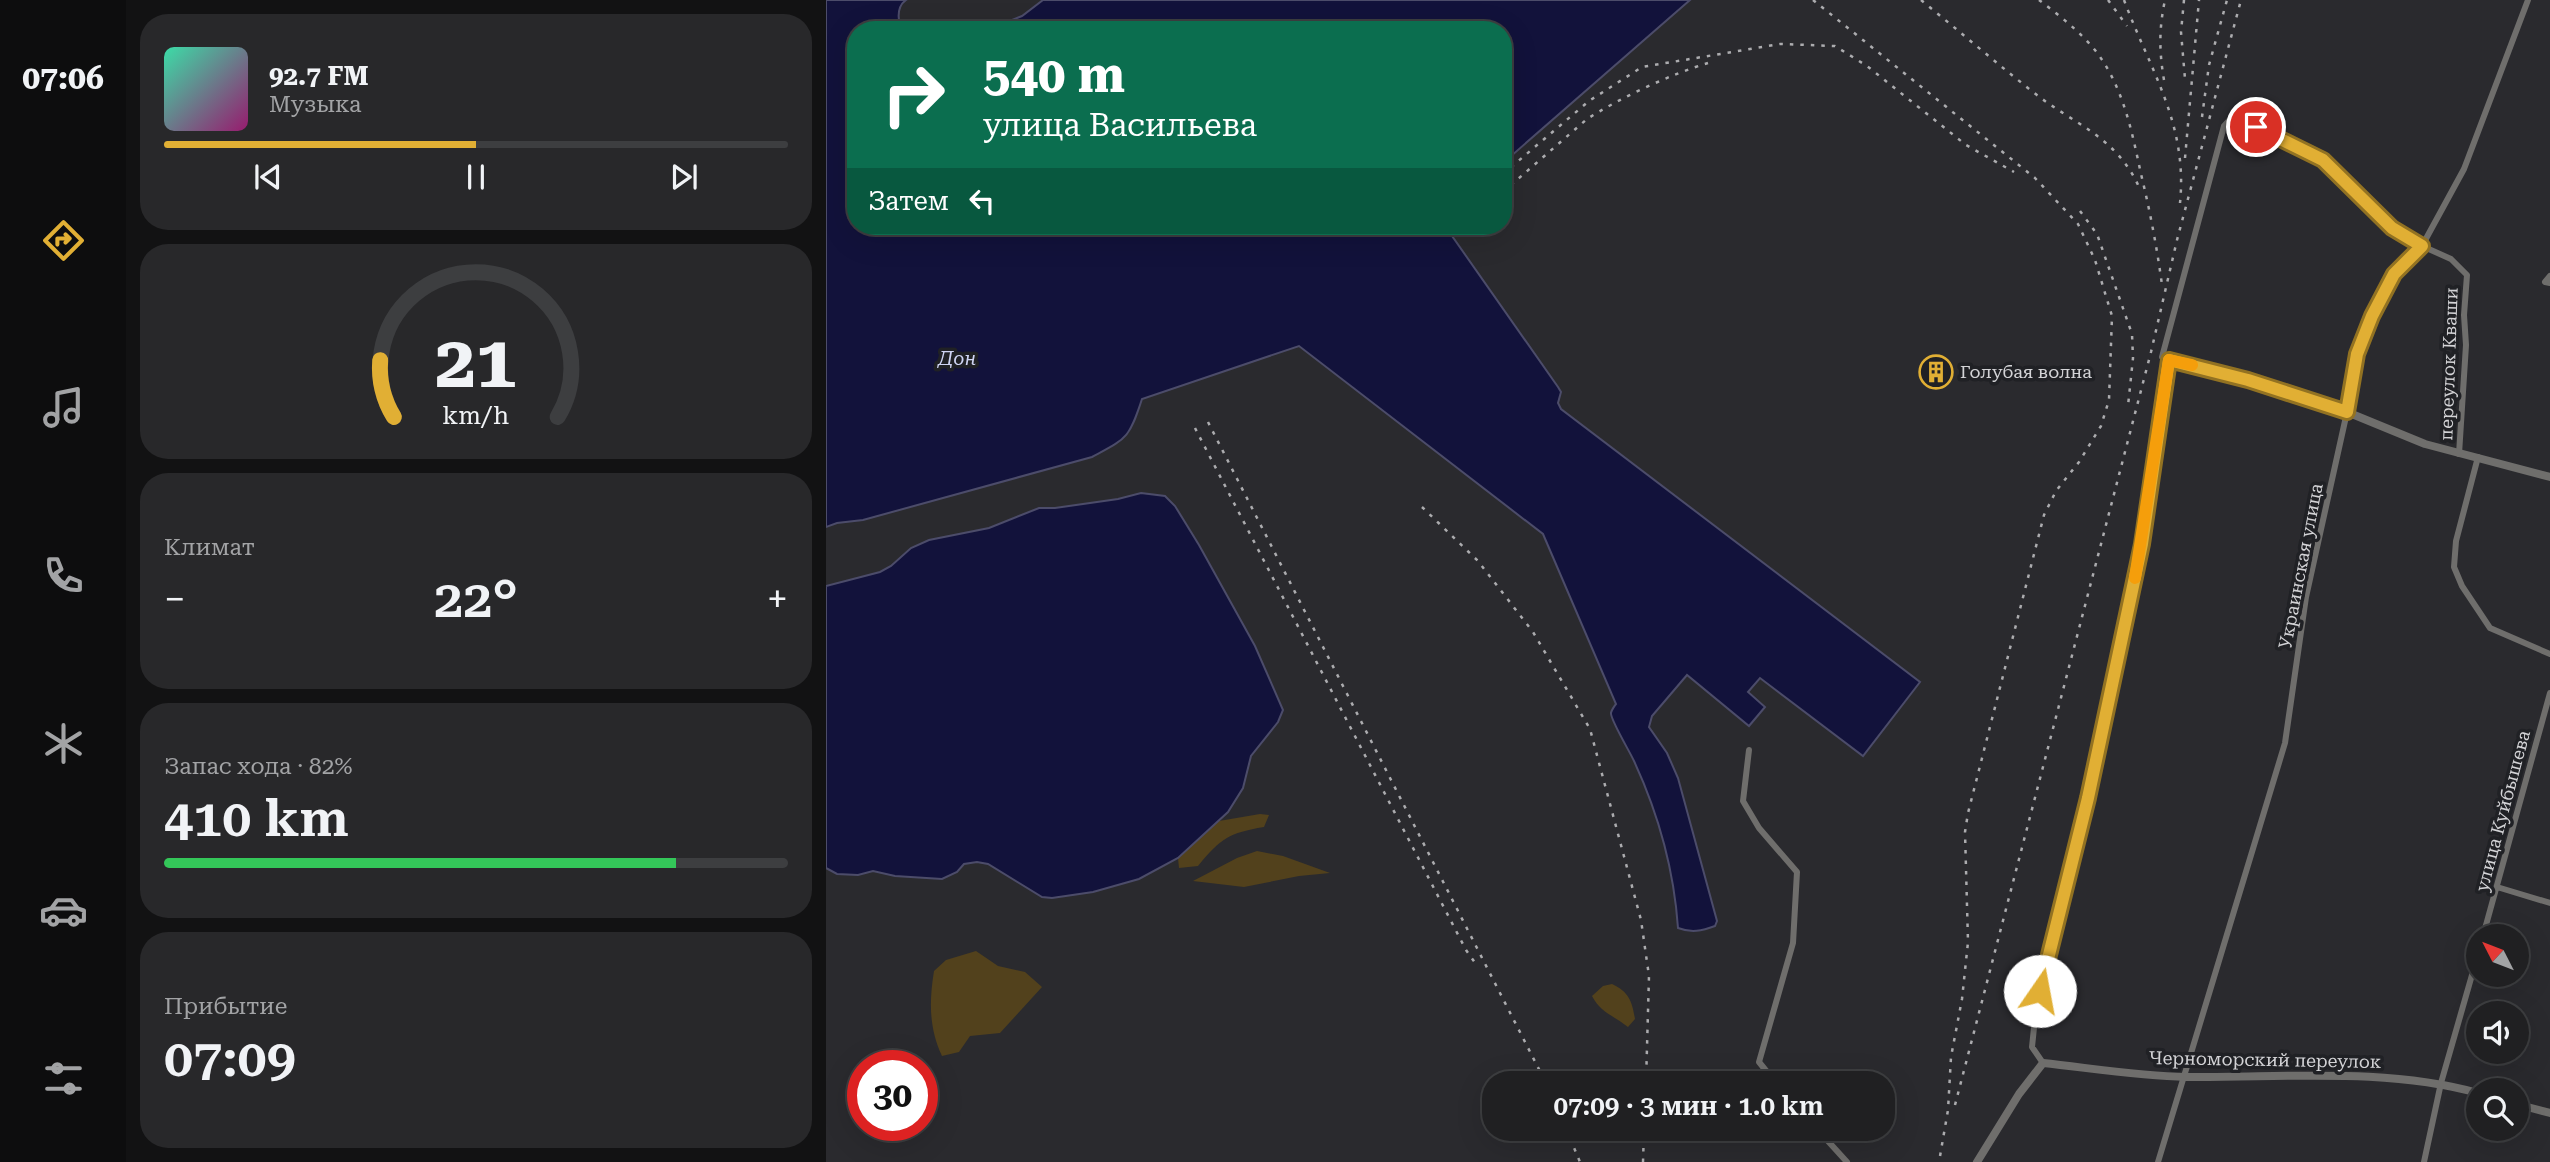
<!DOCTYPE html>
<html lang="ru">
<head>
<meta charset="utf-8">
<style>
	:root { --surface:#202022; --page:#28282a; --text:#f1f3f6; --muted:#a2a3a5; --line:#3d3e40; --accent:#e1af34 }
	body { margin:0; font-family:"Roboto Serif",serif; background:var(--page); color:var(--text); height:100vh; display:flex; flex-direction:column; font-size:26px; white-space:nowrap }
	* { box-sizing:border-box; margin:0 }
	p { font-size:23px; color:var(--muted) }
	.icon { flex:none; width:38px; height:38px; fill:none; stroke:currentColor; stroke-width:2; stroke-linecap:round; stroke-linejoin:round }
	.map { position:relative; flex:1; overflow:hidden }
	.panel { display:flex; flex-direction:column; gap:14px; padding:14px; background:#121213; width:700px }
	.panel>* { flex:none }
	.top-card { position:absolute; left:21px; top:21px; width:665px; height:214px; border-radius:28px; box-shadow:0 7px 28px #0002,0 0 0 2px var(--line); background:#0b6e4f; color:#fff; overflow:hidden }
	.needle { width:46px; rotate:312deg }
	.fabs { position:absolute; left:1640px; top:924px; display:grid; gap:14px }
	.fabs a { display:grid; place-items:center; width:63px; height:63px; border-radius:50%; background:var(--surface); box-shadow:0 7px 28px #0002,0 0 0 2px var(--line); font-size:35px }
	.speed { position:absolute; left:21px; top:1050px; display:flex; gap:14px; font-size:35px; font-weight:700; text-align:center }
	.speed>* { display:grid; place-content:center; width:91px; height:91px; border-radius:50%; background:var(--surface); box-shadow:0 7px 28px #0002,0 0 0 2px var(--line); line-height:1 }
	.speed .limit { border:10px solid #d22; background:#fff; color:#111 }
	.pin { position:absolute; display:grid; place-items:center; width:60px; height:60px; color:#fff; margin:-30px; border:4px solid #fff; border-radius:50%; box-shadow:0 2px 7px #0007 }
	.me { position:absolute; width:77px; margin:-38px; rotate:12deg; stroke-linejoin:round; filter:drop-shadow(0 0 5px #0008) }
	.turn { display:flex; align-items:center; gap:24px; height:147px; padding:0 21px; font-size:32px }
	.turn .icon { width:91px; height:91px; stroke-width:2.5 }
	.turn b { display:block; font-size:49px; line-height:60px }
	.then { display:flex; align-items:center; height:66px; padding:0 21px; background:#0003; gap:14px; font-size:26px }
	.big { font-size:52px; font-weight:600; line-height:1.1 }
	.panel .tile { flex:1; display:flex; flex-direction:column; justify-content:center; gap:10px; min-width:0; padding:0 24px; border-radius:28px; background:var(--page) }
	.panel .dial { align-items:center; gap:0 }
	.dial svg { height:182px; overflow:visible; fill:none; stroke:var(--line); stroke-width:7; stroke-linecap:round; text-anchor:middle }
	.dial text { fill:var(--text); stroke:none }
	.song { display:flex; align-items:center; gap:21px }
	.cover { width:84px; height:84px; border-radius:10px; background:linear-gradient(135deg,hsl(160 70% 55%),hsl(320 70% 35%)) }
	.played { height:7px; border-radius:4px; background:linear-gradient(90deg,var(--accent) 50%,var(--line) 50%) }
	.keys { display:flex; justify-content:space-around; direction:ltr }
	.heat { display:flex; justify-content:space-between; align-items:center; font-size:38px; direction:ltr }
	.charge { height:10px; border-radius:5px; background:linear-gradient(90deg,#34c759 82%,var(--line) 0) }
	.trip { position:absolute; left:656px; top:1071px; width:413px; height:70px; border-radius:28px; background:var(--surface); box-shadow:0 7px 28px #0002,0 0 0 2px var(--line); font-weight:600; line-height:70px; text-align:center }
	main { display:flex; flex:1; min-height:0 }
	.dock { display:flex; flex-direction:column; width:126px; justify-content:space-around; align-items:center; background:#0d0d0e; color:var(--muted) }
	.dock .icon { width:49px; height:49px }
	.dock .current { color:var(--accent) }
	.dock b { font-size:32px; color:var(--text) }
	.map>svg:first-child { display:block }
	.green { fill:#52411c }
	.water { fill:#12123b; stroke:#4c4c6a; stroke-width:2 }
	.lines { fill:none; stroke-linecap:round; stroke-linejoin:round }
	.minor { stroke:#6f6e6c; stroke-width:6 }
	.tertiary { stroke:#6f6e6c; stroke-width:8 }
	.rail { stroke:#acacaf; stroke-width:2.5; stroke-dasharray:3.5 7; stroke-linecap:butt }
	.route-casing { stroke:#927222; stroke-width:18 }
	.route { stroke:#e1af34; stroke-width:12 }
	.slow { stroke:#f59e0b; stroke-width:12 }
	.labels { text-anchor:middle; stroke-width:7; stroke-linejoin:round; paint-order:stroke }
	.street-label { font-size:18px; fill:#d3d3d6; stroke:#202125 }
	.poi-label { font-size:18px; fill:#d3d3d6; stroke:#202125; text-anchor:start }
	.water-label { font-size:19px; font-style:italic; fill:#cfd4f3; stroke:#202125 }
</style>
</head>
<body>
<main>
<nav class="dock">
<b>07:06</b>
<svg class="icon current" aria-label="directions" viewBox="0 0 24 24"><path d="M12 3l9 9-9 9-9-9zM9 14v-3h6M13 9l2 2-2 2"/></svg>
<svg class="icon" aria-label="music" viewBox="0 0 24 24"><path d="M9 18V5l10-2v13"/><circle cx="6" cy="18" r="3"/><circle cx="16" cy="16" r="3"/></svg>
<svg class="icon" aria-label="phone" viewBox="0 0 24 24"><path d="M5 4h4l2 5-3 2q2 4 5 5l2-3 5 2v4C11 20 4 13 5 4z"/></svg>
<svg class="icon" aria-label="climate" viewBox="0 0 24 24"><path d="M12 3v18M4 7l16 10M4 17L20 7"/></svg>
<svg class="icon" aria-label="car" viewBox="0 0 24 24"><path d="M5 17H2v-5l4-1 3-4h7l3 4 3 1v5h-3M9 17h6M6 11h13"/><circle cx="7" cy="17" r="2"/><circle cx="17" cy="17" r="2"/></svg>
<svg class="icon" aria-label="filters" viewBox="0 0 24 24"><path d="M4 7h16M4 17h16"/><circle cx="9" cy="7" r="2"/><circle cx="15" cy="17" r="2"/></svg>
</nav>
<section class="panel">
<div class="tile">
<div class="song"><i class="cover"></i><div><b>92.7 FM</b><p>Музыка</p></div></div>
<div class="played"></div>
<div class="keys"><svg class="icon" aria-label="previous" viewBox="0 0 24 24"><path d="M18 5L8 12l10 7zM5 5v14"/></svg><svg class="icon" aria-label="pause" viewBox="0 0 24 24"><path d="M8 5v14M16 5v14"/></svg><svg class="icon" aria-label="next" viewBox="0 0 24 24"><path d="M6 5l10 7-10 7zM19 5v14"/></svg></div>
</div>
<div class="tile dial"><svg viewBox="0 0 100 80">
<path d="M14 69A42 42 0 1 1 86 69"/>
<path d="M14 69A42 42 0 0 1 8 44" stroke="#e1af34"/>
<text x="50" y="56" font-size="32" font-weight="700">21</text>
<text x="50" y="72" font-size="11">km/h</text>
</svg></div>
<div class="tile"><p>Климат</p>
<div class="heat"><a>−</a><b class="big">22°</b><a>+</a></div>
</div>
<div class="tile"><p>Запас хода · 82%</p><b class="big">410 km</b><div class="charge"></div></div>
<div class="tile"><p>Прибытие</p><b class="big">07:09</b></div>
</section>
<div class="map">
<svg width="1724" height="1162" viewBox="0 0 1724 1162">
	<rect width="100%" height="100%" fill="#2a2a2e"/>
	<!-- green -->
	<path class="green" d="M434,814L443,815L438,827C403,833 395,838 372,866L353,868L352,858L393,821Z
		M431,851L457,856L504,873L473,876L418,887L367,881L411,858Z
		M150,951L172,966L199,972L216,987L174,1033L144,1036L133,1052L116,1056C103,1028 103,1002 108,971L120,960Z
		M786,984C803,992 806,1001 809,1019L802,1027C788,1016 774,1012 766,996L777,986Z"/>
	<!-- water -->
	<path class="water" d="M0,0H80C70,7 72,20 75,30H30V226H619L732,387L735,392L732,403L735,409L1094,682L1037,756L934,678L922,692L939,707L923,726L861,675L826,716L823,727L841,753L852,778L891,921L889,926C876,931 865,933 852,928C848,870 832,813 808,761C804,752 784,719 785,713C785,711 789,705 790,704L717,534L473,346L316,399C303,439 301,438 266,457L37,520L11,523L0,527Z
		M217,0H864L677,163V30H161L196,16Z
		M315,493L339,496L349,506L373,545L429,646L457,710L452,722L425,756L417,788L402,812L352,858L313,879L267,892L226,898L216,897L162,864L151,862L138,864L131,872L116,879L69,876L47,871L32,875L11,874L0,868V586L54,572L65,566L85,548L103,540L163,528L213,508H229L292,499Z"/>
	<g class="lines">
		<!-- minor -->
		<path class="minor" d="M1724,276L1719,282L1724,283
			M1336,357L1398,126L1407,116L1497,160L1566,228L1596,246L1625,259L1641,275L1638,315L1640,345L1633,454
			M1652,457L1630,541L1628,567L1636,586L1664,628L1724,654
			M923,750L917,801L933,828L971,872L967,943L933,1062L950,1083
			M1671,887L1724,903
			M1657,936L1724,693
			M1217,1063L1206,1047L1209,1018L1226,939L1262,798L1316,544L1343,360
			M991,1129L1021,1162
			M1332,1162L1459,743L1480,597L1521,412L1531,354L1546,316L1568,274L1596,246L1638,169L1702,0
			M1598,1162L1615,1083L1652,954"/>
		<!-- tertiary -->
		<path class="tertiary" d="M1343,360L1422,380L1521,412L1599,444L1724,477
			M1690,1104L1724,1113
			M1151,1162L1193,1094L1217,1063C1264,1068 1313,1076 1360,1077C1457,1078 1558,1067 1652,1093"/>
		<!-- rail -->
		<path class="rail" d="M987,0L1209,178L1252,224L1269,260L1286,316L1283,400L1275,426L1253,462L1230,491L1218,515L1142,813L1139,832L1142,942L1136,999L1125,1057L1122,1110L1113,1162
			M1095,0C1133,31 1169,62 1207,92C1247,124 1290,136 1313,187
			M1213,0C1234,16 1256,33 1272,54C1298,90 1306,132 1315,174C1324,211 1331,248 1336,285
			M1282,0L1301,26
			M1298,0C1324,70 1362,124 1354,203
			M1358,0L1355,32L1359,79
			M1338,80C1333,51 1333,28 1339,0
			M1376,117L1383,65L1401,0
			M1359,158L1373,0
			M677,174L763,101L816,67L954,44L1009,46L1041,66L1140,145L1188,172
			M677,192L761,119C794,98 845,74 882,63
			M1254,211L1271,234L1306,334L1307,358L1302,406
			M382,422L720,1083
			M369,428L640,950L652,967
			M596,507L652,561L707,632L764,729L815,920L823,976L820,1083
			M1129,1105L1325,352L1351,240L1415,0
			M740,1129L754,1162
			M817,1162L818,1129"/>
	</g>
	<g class="lines">
		<defs>
			<path id="route" d="M1214,991L1262,798L1316,544L1343,360L1422,380L1521,412L1531,354L1546,316L1568,274L1596,246L1566,228L1497,160L1430,127"/>
		</defs>
		<!-- route casing -->
		<use href="#route" class="route-casing"/>
		<!-- route -->
		<use href="#route" class="route"/>
		<!-- slow -->
		<path class="slow" d="M1309,578L1343,360L1366,365"/>
	</g>
	<!-- icons -->
	<defs>
		<symbol id="building-ring" viewBox="-11 -11 22 22"><circle r="9.5" fill="#202125" stroke="#e1af34" stroke-width="1.5"/><path d="M-4-6H4V6H1V3H-1V6H-4ZM-2.5-4.3h1.7v1.8h-1.7ZM.8-4.3h1.7v1.8H.8ZM-2.5-1h1.7V.8h-1.7ZM.8-1h1.7V.8H.8Z" fill="#e1af34"/></symbol>
	</defs>
	<g fill-rule="evenodd">
		<use href="#building-ring" x="1091" y="353" width="38" height="38"/>
	</g>
	<g class="labels">
		<!-- street labels -->
		<g class="street-label">
			<text transform="translate(1623 364) rotate(-88)" y="6">переулок Кваши</text>
			<text transform="translate(1475 566) rotate(-79)" y="6">Украинская улица</text>
			<text transform="translate(1677 811) rotate(-75)" y="6">улица Куйбышева</text>
			<text transform="translate(1439 1060) rotate(1)" y="6">Черноморский переулок</text>
		</g>
		<!-- poi labels -->
		<g class="poi-label">
			<text x="1134" y="378">Голубая волна</text>
		</g>
		<!-- water labels -->
		<g class="water-label">
			<text x="131" y="365">Дон</text>
		</g>
	</g>
</svg>
<div class="fabs">
<a><svg class="needle" viewBox="-14 -14 28 28"><path d="M0-13l5 13h-10z" fill="#e53935"/><path d="M0 13l5-13h-10z" fill="#a2a3a5"/></svg></a>
<a><svg class="icon" aria-label="sound" viewBox="0 0 24 24"><path d="M4 9h4l5-4v14l-5-4H4zM17 9q2 3 0 6"/></svg></a>
<a><svg class="icon" aria-label="search" viewBox="0 0 24 24"><circle cx="10" cy="10" r="6"/><path d="M15 15l6 6"/></svg></a>
</div>
<div class="speed"><div class="limit">30</div></div>
<div class="pin" style="left:1430px;top:127px;background:#d93025"><svg class="icon" aria-label="arrive" viewBox="0 0 24 24"><path d="M6 21V4h12l-3 4 3 4H6"/></svg></div>
<svg class="me" style="left:1214px;top:991px" viewBox="-20 -20 40 40"><circle r="19" fill="#fff"/><path d="M0-13L10 11 0 6-10 11z" fill="#e1af34"/></svg>
<div class="trip">07:09 · 3 мин · 1.0 km</div>
<div class="top-card">
<div class="turn"><svg class="icon" aria-label="right" viewBox="0 0 24 24"><path d="M7 20v-9h11M14 6l5 5-5 5"/></svg><div><b>540 m</b>улица Васильева</div></div>
<div class="then">Затем<svg class="icon" aria-label="left" viewBox="0 0 24 24"><path d="M17 20v-9H6M10 6l-5 5 5 5"/></svg></div>
</div>
</div>
</main>
</body>
</html>
